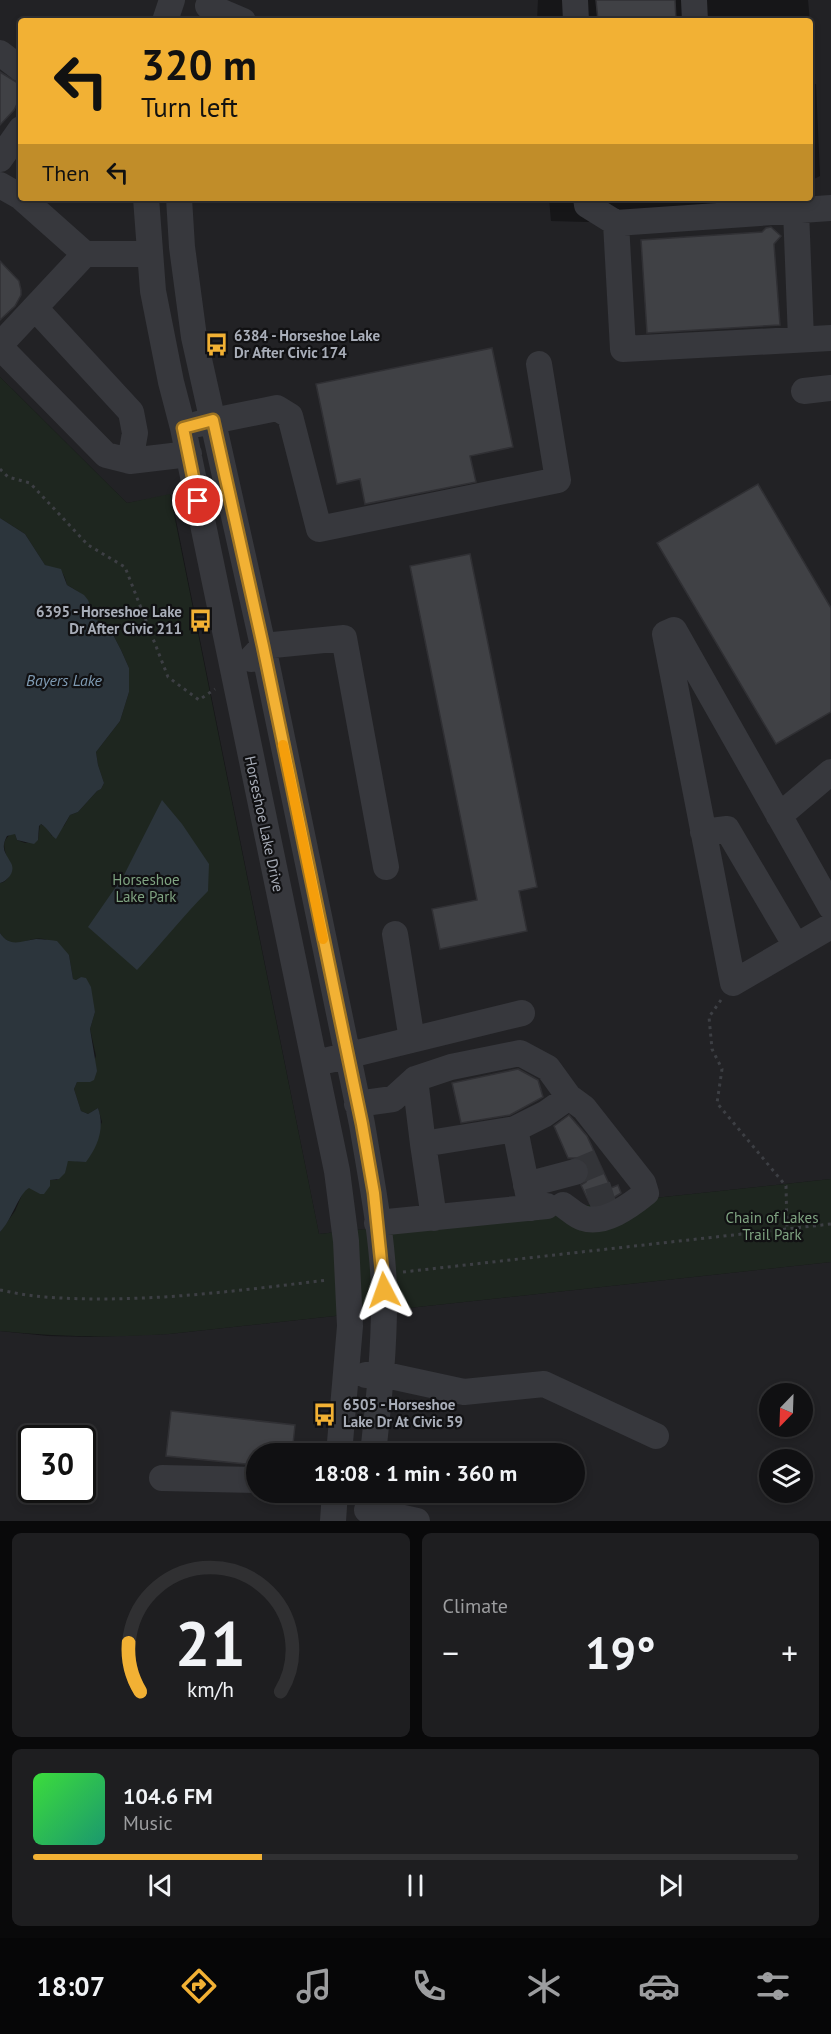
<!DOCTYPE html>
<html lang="en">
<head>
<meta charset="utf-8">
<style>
	:root { --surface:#101012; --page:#1e1e20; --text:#f1f3f6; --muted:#9c9d9f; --line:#303032; --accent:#f2b134 }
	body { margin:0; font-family:"PT Sans",sans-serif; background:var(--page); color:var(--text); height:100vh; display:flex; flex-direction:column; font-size:22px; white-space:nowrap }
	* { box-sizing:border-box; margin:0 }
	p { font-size:20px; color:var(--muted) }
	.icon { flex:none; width:33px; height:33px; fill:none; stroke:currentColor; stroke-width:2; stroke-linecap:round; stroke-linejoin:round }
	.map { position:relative; height:1521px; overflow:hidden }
	.sheet { display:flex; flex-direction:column; gap:12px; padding:12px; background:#09090a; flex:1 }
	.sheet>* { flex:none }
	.guide { position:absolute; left:18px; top:18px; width:795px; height:183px; border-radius:6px; box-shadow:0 3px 9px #0003,0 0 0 2px var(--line); background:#f2b134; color:#111; overflow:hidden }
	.needle { width:39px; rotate:203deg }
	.controls { position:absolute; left:759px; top:1383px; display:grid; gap:12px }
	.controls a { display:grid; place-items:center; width:54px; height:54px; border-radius:50%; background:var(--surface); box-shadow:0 3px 9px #0003,0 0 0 2px var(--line); font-size:30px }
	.speed { position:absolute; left:18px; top:1425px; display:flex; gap:12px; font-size:30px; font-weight:700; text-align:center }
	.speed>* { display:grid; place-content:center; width:78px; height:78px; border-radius:50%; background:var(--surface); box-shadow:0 3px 9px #0003,0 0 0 2px var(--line); line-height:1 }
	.speed .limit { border:3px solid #111; border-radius:9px; background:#fff; color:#111 }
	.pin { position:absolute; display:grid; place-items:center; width:51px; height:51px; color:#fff; margin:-26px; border:3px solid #fff; border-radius:50%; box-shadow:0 2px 6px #0007 }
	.me { position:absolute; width:66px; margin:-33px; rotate:356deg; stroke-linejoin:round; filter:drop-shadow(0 0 4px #0008) }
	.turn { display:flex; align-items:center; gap:21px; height:126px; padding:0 24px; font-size:27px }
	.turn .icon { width:78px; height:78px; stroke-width:2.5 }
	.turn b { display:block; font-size:42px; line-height:51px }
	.then { display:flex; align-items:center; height:57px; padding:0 24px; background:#0003; gap:12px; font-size:22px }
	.big { font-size:45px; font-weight:800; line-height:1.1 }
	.sheet .widget { flex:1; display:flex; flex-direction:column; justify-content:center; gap:9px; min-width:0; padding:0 21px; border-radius:9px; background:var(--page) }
	.sheet .dial { align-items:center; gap:0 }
	.dial svg { height:156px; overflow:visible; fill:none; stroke:var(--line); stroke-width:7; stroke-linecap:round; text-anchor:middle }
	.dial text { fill:var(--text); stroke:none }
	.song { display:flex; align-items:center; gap:18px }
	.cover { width:72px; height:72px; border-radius:9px; background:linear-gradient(135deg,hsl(120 70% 55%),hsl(160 70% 35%)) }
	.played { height:6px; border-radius:3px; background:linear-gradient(90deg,var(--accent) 30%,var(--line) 30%) }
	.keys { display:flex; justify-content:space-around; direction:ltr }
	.heat { display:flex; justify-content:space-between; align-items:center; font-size:33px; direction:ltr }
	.sheet .tiles { flex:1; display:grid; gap:12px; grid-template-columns:1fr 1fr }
	.widget:last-child { grid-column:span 2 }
	.trip { position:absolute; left:246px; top:1443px; width:339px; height:60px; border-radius:30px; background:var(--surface); box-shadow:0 3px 9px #0003,0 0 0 2px var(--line); font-weight:800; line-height:60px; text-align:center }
	.menu { display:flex; height:96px; justify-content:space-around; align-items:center; background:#060607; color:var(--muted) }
	.menu .icon { width:42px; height:42px }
	.menu .active { color:var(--accent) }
	.menu b { font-size:27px; color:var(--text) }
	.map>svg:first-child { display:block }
	.built { fill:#222225; fill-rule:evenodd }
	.green { fill:#1e261f }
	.water { fill:#2c353c }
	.building { fill:#404145; stroke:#303034; stroke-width:1.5 }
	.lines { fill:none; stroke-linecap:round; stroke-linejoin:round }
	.minor-tunnel { stroke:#333438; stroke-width:26; stroke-dasharray:26 13; stroke-linecap:butt }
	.path { stroke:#3d3f44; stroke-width:3; stroke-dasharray:3 4.5; stroke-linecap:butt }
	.minor { stroke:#37383d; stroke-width:26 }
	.route-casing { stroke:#9d7322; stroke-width:15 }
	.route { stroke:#f2b134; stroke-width:10 }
	.slow { stroke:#f59e0b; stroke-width:10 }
	.labels { text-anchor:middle; stroke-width:4.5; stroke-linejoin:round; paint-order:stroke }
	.poi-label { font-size:15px; font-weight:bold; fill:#a8adb8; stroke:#111113; text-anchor:start }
	.street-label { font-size:15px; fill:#a8adb8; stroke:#111113 }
	.park-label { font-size:15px; fill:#7fa381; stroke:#111113 }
	.water-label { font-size:16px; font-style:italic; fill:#7f9bb3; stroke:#111113 }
</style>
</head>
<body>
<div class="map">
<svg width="831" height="1521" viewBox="0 0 831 1521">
	<rect width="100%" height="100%" fill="#161618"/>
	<!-- built -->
	<path class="built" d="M0,0H538L537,21H21V198H549L551,221L587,222L808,209L810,181L820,176L816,84L810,85V69L814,68L808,0H831V1179L319,1234L171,495L127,503L0,377Z
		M831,1262V1521H0V1331L48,1336L89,1337L169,1334ZM770,1394H802V1426H770ZM32,1438H82V1490H32ZM256,1454H574V1492H256ZM770,1460H802V1492H770Z"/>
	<!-- green -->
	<path class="green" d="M0,377L127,503L170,494L319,1234L831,1179V1262L169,1334C112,1338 57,1337 0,1331V1232L15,1211L24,1190L29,1187L34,1189L40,1194L50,1180H57L68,1161C74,1160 77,1162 84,1161L102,1122L98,1108L88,1114L81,1111L74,1089L77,1082L86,1081L96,1056L90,1029L95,1012L81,977L76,980L73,979L69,955C62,950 52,941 44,939C27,935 14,954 0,933V883L4,882L9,877C9,873 10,865 8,861C5,850 0,842 11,834H15L17,840L25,843L38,840L40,824L46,827L52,836L64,826L70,815L78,812L97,791L101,789L104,783L98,765L96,752L120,721L129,692V668L121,650L109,627L95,619C89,599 85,595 67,585C63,567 59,572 45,565L25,534L0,518Z"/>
	<!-- water -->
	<path class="water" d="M0,518L25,534L45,565L61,569L67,585L84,595L88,600L95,619L109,627L121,650L129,668V692L120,721L96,752L98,765L104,783L101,789L97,791L78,812L70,815L56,839C50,835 48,828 41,824L39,826L38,840L34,844L17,840L15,834L7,836C0,849 6,853 11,863C16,872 7,881 0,883Z
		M162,800L182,824L209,864L208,891C183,916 161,944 137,970L88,927L124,875Z
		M0,933C10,948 21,941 36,939C43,939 50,940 57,941L69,955L73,979L76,980L81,977L86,978L91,987L95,1012L90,1029L97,1071L94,1080L90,1082H77L74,1089L81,1111L88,1114L98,1108C105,1128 98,1146 86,1162L68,1161L65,1173L59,1179L50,1180V1186L44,1194H40L29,1188C19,1193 12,1220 0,1232Z"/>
	<!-- building -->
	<path class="building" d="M596,0H675L676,21H598Z
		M0,72L18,83L21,96L14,110L0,125Z
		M771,227L781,236L774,244L780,325L647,333L641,240L762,232L766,228Z
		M0,261L19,281L21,290V295L15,306L0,320Z
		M492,348L513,447L470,456L476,482L365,504L360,479L337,484L316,384Z
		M758,484L831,608V712L776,744L657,543Z
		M470,554L537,887L519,891L527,931L440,949L432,909L477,900L410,566Z
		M518,1069L538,1080L543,1097L510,1115L461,1123L452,1083Z
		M569,1115L587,1136L611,1188L618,1185L621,1193L610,1200L597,1204H590L581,1185L586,1182L589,1176V1168L586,1162L579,1158H568L554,1126Z
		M171,1411L295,1425L292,1454H256V1465L166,1456Z"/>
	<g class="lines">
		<!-- minor-tunnel -->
		<path class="minor-tunnel" d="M575,1172L599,1162
			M589,1202L621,1192"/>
		<!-- path -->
		<path class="path" d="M0,469L8,477L30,483L88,545L125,567L168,677L199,700L215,689
			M721,1000L709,1017L712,1049L722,1069L717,1103L786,1186L787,1228
			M403,1272L831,1224
			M0,1290C15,1293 30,1296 45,1297C140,1304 235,1291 328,1280"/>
		<!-- minor -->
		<path class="minor" d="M575,0L576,21
			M694,0L695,21
			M208,6L243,21
			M165,21L172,0
			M0,53L21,69
			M0,159L21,129
			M0,185L21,197
			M22,198L85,254H150
			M146,198L153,291L171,382L183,428L337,1171L346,1241L350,1326L339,1454
			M179,198L182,247L194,337L263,646L362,1124C371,1178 382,1233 384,1288C385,1344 379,1399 373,1454
			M586,198L587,205L616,223
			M831,208L616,223L623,349L831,338
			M796,210L801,339
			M35,308L131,412L135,433L130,461
			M0,345L85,254
			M0,347L106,455L130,461L189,454
			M804,391L831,388
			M198,424L277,408L290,416L319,529L558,480L539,364
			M251,659L263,646L344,638L386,867
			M779,816L831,772
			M703,832L727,829L796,946
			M831,907L674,630L665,634L733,983L831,926
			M395,934L412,1040
			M329,1060L522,1013
			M357,1104L393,1099L415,1079
			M423,1144L415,1079L451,1067L520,1053L548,1068L569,1097
			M526,1185L575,1172
			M531,1208L515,1129L545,1114L569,1097L584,1108L643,1183L646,1193C630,1206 604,1225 583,1218C576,1216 569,1209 563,1205
			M434,1218L423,1144L515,1129
			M377,1223L547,1206
			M366,1375L381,1374L464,1392L544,1384L656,1436
			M162,1478L256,1480
			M367,1510L417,1521
			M333,1521L335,1492"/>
	</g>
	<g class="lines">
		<defs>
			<path id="route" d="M198,501L183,428L213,420L263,646L362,1124L374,1193L384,1290"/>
		</defs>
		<!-- route casing -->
		<use href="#route" class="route-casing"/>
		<!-- route -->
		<use href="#route" class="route"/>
		<!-- slow -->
		<path class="slow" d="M283,745L323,939"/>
	</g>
	<!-- icons -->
	<defs>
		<symbol id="bus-bare" viewBox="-9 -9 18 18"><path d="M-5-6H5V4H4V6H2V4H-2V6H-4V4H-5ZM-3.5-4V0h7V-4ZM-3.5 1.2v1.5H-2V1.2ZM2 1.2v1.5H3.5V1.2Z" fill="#f2b134" stroke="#111113" stroke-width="2.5" paint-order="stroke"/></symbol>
	</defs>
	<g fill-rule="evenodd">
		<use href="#bus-bare" x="200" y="328" width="33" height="33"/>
		<use href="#bus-bare" x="184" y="604" width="33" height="33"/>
		<use href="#bus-bare" x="308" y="1398" width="33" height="33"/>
	</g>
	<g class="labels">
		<!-- poi labels -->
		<g class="poi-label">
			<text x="234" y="341">6384 - Horseshoe Lake<tspan x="234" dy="17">Dr After Civic 174</tspan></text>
			<text x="182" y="617" text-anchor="end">6395 - Horseshoe Lake<tspan x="182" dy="17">Dr After Civic 211</tspan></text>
			<text x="343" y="1410">6505 - Horseshoe<tspan x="343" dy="17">Lake Dr At Civic 59</tspan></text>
		</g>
		<!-- street labels -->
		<g class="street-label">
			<text transform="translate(264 824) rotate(78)" y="5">Horseshoe Lake Drive</text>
		</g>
		<!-- park labels -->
		<g class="park-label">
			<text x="146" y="885">Horseshoe<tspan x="146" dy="17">Lake Park</tspan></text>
			<text x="772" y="1223">Chain of Lakes<tspan x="772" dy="17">Trail Park</tspan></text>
		</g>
		<!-- water labels -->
		<g class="water-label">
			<text x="64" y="686">Bayers Lake</text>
		</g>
	</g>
</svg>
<div class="controls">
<a><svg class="needle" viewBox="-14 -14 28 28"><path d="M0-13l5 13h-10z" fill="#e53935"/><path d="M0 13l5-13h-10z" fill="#9c9d9f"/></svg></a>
<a><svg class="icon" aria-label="layers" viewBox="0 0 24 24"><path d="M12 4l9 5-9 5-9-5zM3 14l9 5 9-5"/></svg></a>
</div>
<div class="speed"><div class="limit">30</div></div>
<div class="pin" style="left:198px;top:501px;background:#d93025"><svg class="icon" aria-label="arrive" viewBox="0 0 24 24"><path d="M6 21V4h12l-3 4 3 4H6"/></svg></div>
<svg class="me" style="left:384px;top:1290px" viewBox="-20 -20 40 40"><path d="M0-17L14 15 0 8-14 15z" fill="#f2b134" stroke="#fff" stroke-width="4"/></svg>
<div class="trip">18:08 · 1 min · 360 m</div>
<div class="guide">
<div class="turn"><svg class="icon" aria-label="left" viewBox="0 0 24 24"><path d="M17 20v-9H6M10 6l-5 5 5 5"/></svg><div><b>320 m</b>Turn left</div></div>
<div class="then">Then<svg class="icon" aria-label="left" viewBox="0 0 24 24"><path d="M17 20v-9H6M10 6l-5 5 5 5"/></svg></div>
</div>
</div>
<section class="sheet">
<div class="tiles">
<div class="widget dial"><svg viewBox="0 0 100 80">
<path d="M14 69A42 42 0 1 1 86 69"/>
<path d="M14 69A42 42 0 0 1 8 44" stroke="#f2b134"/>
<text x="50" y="56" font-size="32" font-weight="700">21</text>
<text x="50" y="72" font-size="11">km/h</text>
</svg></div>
<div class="widget"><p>Climate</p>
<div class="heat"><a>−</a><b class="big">19°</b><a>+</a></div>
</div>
<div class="widget">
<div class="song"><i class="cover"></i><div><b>104.6 FM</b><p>Music</p></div></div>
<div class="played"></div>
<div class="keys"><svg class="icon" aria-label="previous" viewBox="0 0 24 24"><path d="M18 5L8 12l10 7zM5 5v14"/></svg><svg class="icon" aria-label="pause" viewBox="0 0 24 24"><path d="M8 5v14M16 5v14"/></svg><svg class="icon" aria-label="next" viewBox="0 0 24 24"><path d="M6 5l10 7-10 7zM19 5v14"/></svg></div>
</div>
</div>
</section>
<nav class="menu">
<b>18:07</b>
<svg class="icon active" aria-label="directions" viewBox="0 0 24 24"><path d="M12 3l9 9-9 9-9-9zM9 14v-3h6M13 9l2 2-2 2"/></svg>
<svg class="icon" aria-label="music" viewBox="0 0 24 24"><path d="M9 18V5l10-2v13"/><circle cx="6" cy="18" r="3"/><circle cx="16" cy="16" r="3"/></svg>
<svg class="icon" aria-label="phone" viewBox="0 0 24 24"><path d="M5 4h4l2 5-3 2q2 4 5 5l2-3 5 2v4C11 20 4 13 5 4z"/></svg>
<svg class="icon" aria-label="climate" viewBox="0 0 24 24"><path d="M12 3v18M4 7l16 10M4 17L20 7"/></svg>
<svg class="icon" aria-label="car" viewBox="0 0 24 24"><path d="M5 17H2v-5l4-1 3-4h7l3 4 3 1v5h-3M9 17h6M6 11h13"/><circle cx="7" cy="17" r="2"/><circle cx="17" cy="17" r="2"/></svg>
<svg class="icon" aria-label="filters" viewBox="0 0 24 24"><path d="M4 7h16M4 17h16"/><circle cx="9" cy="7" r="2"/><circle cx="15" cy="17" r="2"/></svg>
</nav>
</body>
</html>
